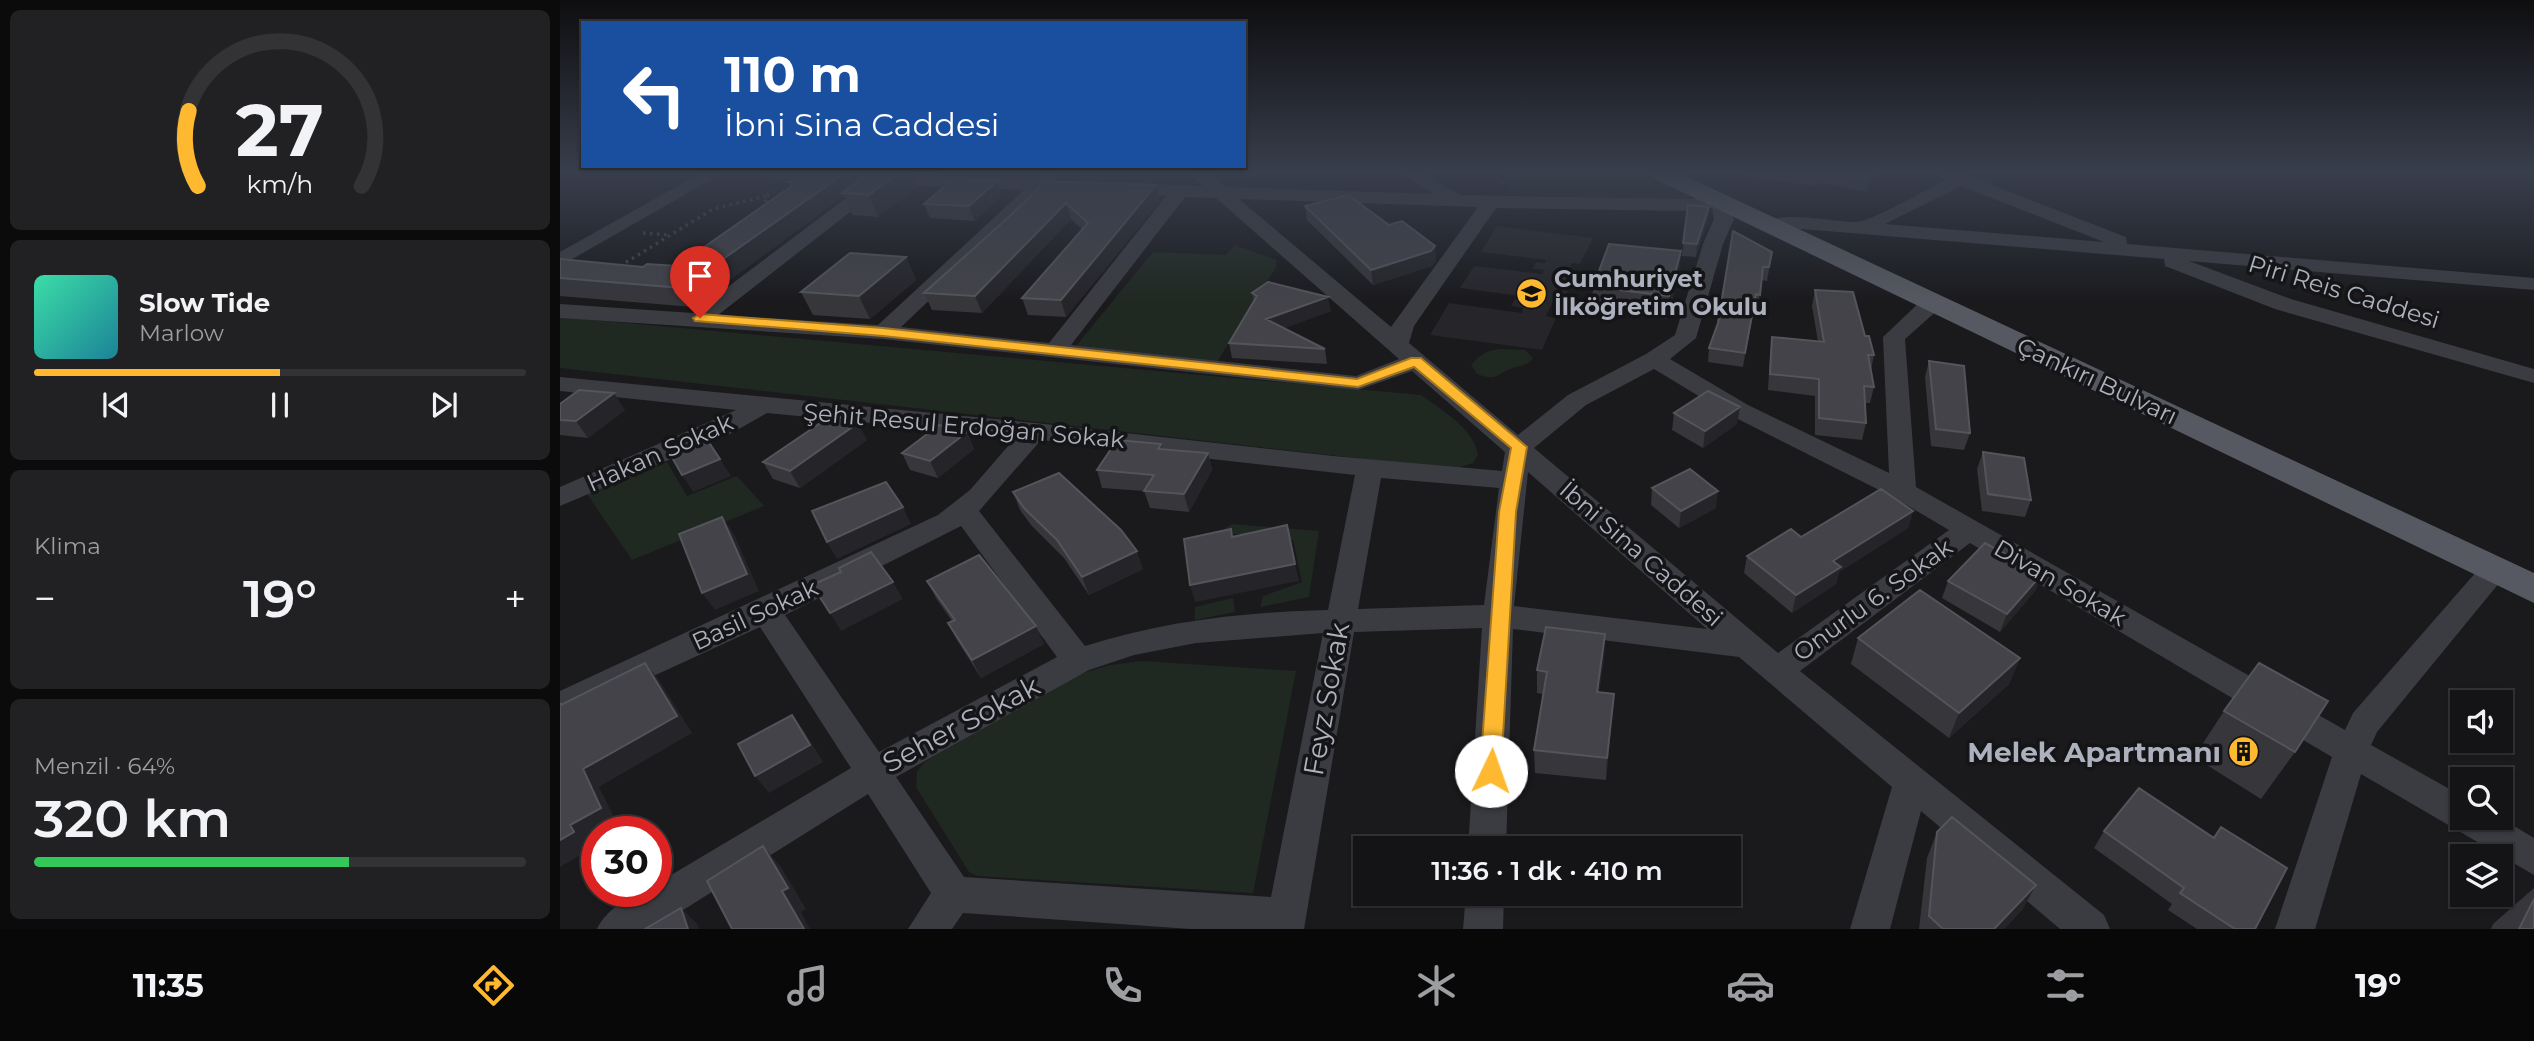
<!DOCTYPE html>
<html lang="tr">
<head>
<meta charset="utf-8">
<style>
	:root { --surface:#141416; --page:#212123; --text:#f1f3f6; --muted:#9d9ea1; --line:#333335; --accent:#feb931 }
	body { margin:0; font-family:Montserrat,sans-serif; background:var(--page); color:var(--text); height:100vh; display:flex; flex-direction:column; font-size:26px; white-space:nowrap }
	* { box-sizing:border-box; margin:0 }
	p { font-size:23px; color:var(--muted) }
	.icon { flex:none; width:38px; height:38px; fill:none; stroke:currentColor; stroke-width:2; stroke-linecap:round; stroke-linejoin:round }
	.map { position:relative; flex:1; overflow:hidden }
	.sheet { display:flex; flex-direction:column; gap:10px; padding:10px; background:#0b0b0c; width:560px }
	.sheet>* { flex:none }
	.hud { position:absolute; left:21px; top:21px; width:665px; height:147px; border-radius:0px; box-shadow:0 2px 5px #0004,0 0 0 2px var(--line); background:#1a4fa0; color:#fff; overflow:hidden }
	.tools { position:absolute; left:1890px; top:690px; display:grid; gap:14px }
	.tools a { display:grid; place-items:center; width:63px; height:63px; border-radius:0px; background:var(--surface); box-shadow:0 2px 5px #0004,0 0 0 2px var(--line); font-size:35px }
	.speed { position:absolute; left:21px; top:816px; display:flex; gap:14px; font-size:35px; font-weight:700; text-align:center }
	.speed>* { display:grid; place-content:center; width:91px; height:91px; border-radius:50%; background:var(--surface); box-shadow:0 2px 5px #0004,0 0 0 2px var(--line); line-height:1 }
	.speed .limit { border:10px solid #d22; background:#fff; color:#111 }
	.pin { position:absolute; display:grid; place-items:center; width:60px; height:60px; color:#fff; margin:-72px -30px; border-radius:50% 50% 50% 0; rotate:-45deg; box-shadow:0 0 7px #0007 }
	.pin .icon { rotate:45deg }
	.me { position:absolute; width:77px; margin:-38px; rotate:3deg; stroke-linejoin:round; filter:drop-shadow(0 0 5px #0008) }
	.turn { display:flex; align-items:center; gap:24px; height:147px; padding:0 28px; font-size:32px }
	.turn .icon { width:91px; height:91px; stroke-width:2.5 }
	.turn b { display:block; font-size:49px; line-height:60px }
	.big { font-size:52px; font-weight:600; line-height:1.1 }
	.sheet .tile { flex:1; display:flex; flex-direction:column; justify-content:center; gap:10px; min-width:0; padding:0 24px; border-radius:10px; background:var(--page) }
	.sheet .dial { align-items:center; gap:0 }
	.dial svg { height:182px; overflow:visible; fill:none; stroke:var(--line); stroke-width:7; stroke-linecap:round; text-anchor:middle }
	.dial text { fill:var(--text); stroke:none }
	.song { display:flex; align-items:center; gap:21px }
	.cover { width:84px; height:84px; border-radius:10px; background:linear-gradient(135deg,hsl(160 70% 55%),hsl(190 70% 35%)) }
	.played { height:7px; border-radius:4px; background:linear-gradient(90deg,var(--accent) 50%,var(--line) 50%) }
	.keys { display:flex; justify-content:space-around; direction:ltr }
	.heat { display:flex; justify-content:space-between; align-items:center; font-size:38px; direction:ltr }
	.charge { height:10px; border-radius:5px; background:linear-gradient(90deg,#34c759 64%,var(--line) 0) }
	.trip { position:absolute; left:793px; top:836px; width:388px; height:70px; border-radius:0px; background:var(--surface); box-shadow:0 2px 5px #0004,0 0 0 2px var(--line); font-weight:600; line-height:70px; text-align:center }
	.tab-bar { display:flex; height:112px; justify-content:space-around; align-items:center; background:#080809; color:var(--muted) }
	.tab-bar .icon { width:49px; height:49px }
	.tab-bar .active { color:var(--accent) }
	.tab-bar b { font-size:32px; color:var(--text) }
	main { display:flex; flex:1; min-height:0 }
	.map>svg:first-child { display:block }
	.built { fill:#26262a }
	.green { fill:#1f2821 }
	.lines { fill:none; stroke-linecap:round; stroke-linejoin:round }
	.path { stroke:#414349; stroke-width:3.5; stroke-dasharray:2.5 4.5; stroke-linecap:butt }
	.minor { fill:#3b3c42; fill-rule:evenodd }
	.major { fill:#565961; fill-rule:evenodd }
	.wall { fill:#36363b }
	.shaded-wall { fill:#252529 }
	.building { fill:#434349; stroke:#53555b; stroke-width:2 }
	.route { fill:#feb931; stroke:#a57820; stroke-width:2 }
	.labels { text-anchor:middle; stroke-width:7; stroke-linejoin:round; paint-order:stroke }
	.poi-label { font-size:24px; font-weight:bold; fill:#acb1bd; stroke:#151518; text-anchor:start }
	.street-label { font-size:24px; fill:#acb1bd; stroke:#151518 }
	.near-street-label { font-size:28px; fill:#acb1bd; stroke:#151518 }
	.near-poi-label { font-size:28px; font-weight:bold; fill:#acb1bd; stroke:#151518; text-anchor:end }
</style>
</head>
<body>
<main>
<section class="sheet">
<div class="tile dial"><svg viewBox="0 0 100 80">
<path d="M14 69A42 42 0 1 1 86 69"/>
<path d="M14 69A42 42 0 0 1 10 36" stroke="#feb931"/>
<text x="50" y="56" font-size="32" font-weight="700">27</text>
<text x="50" y="72" font-size="11">km/h</text>
</svg></div>
<div class="tile">
<div class="song"><i class="cover"></i><div><b>Slow Tide</b><p>Marlow</p></div></div>
<div class="played"></div>
<div class="keys"><svg class="icon" aria-label="previous" viewBox="0 0 24 24"><path d="M18 5L8 12l10 7zM5 5v14"/></svg><svg class="icon" aria-label="pause" viewBox="0 0 24 24"><path d="M8 5v14M16 5v14"/></svg><svg class="icon" aria-label="next" viewBox="0 0 24 24"><path d="M6 5l10 7-10 7zM19 5v14"/></svg></div>
</div>
<div class="tile"><p>Klima</p>
<div class="heat"><a>−</a><b class="big">19°</b><a>+</a></div>
</div>
<div class="tile"><p>Menzil · 64%</p><b class="big">320 km</b><div class="charge"></div></div>
</section>
<div class="map">
<svg width="1974" height="929" viewBox="0 0 1974 929">
	<rect width="100%" height="100%" fill="#1a1a1d"/>
	<!-- built -->
	<path class="built" d="M937,226L1033,238L1020,264L1012,263L1006,277L1013,278L1003,301L994,300L986,316L996,318L982,350L870,335L889,303L962,313L963,308L951,306L955,299L967,301L968,297L900,288L914,266L982,274L984,270L972,269L976,262L985,263L986,260L921,252Z"/>
	<!-- green -->
	<path class="green" d="M956,173H1082L1129,195L1130,199L1124,203L944,194Z
		M675,245L716,260V267L657,362L516,346L593,252L666,255Z
		M0,317L861,395C881,410 914,428 918,455L913,463L894,469L0,368Z
		M940,349L965,350L973,358C967,366 962,365 953,368C936,373 939,382 917,374L911,365C920,354 926,351 940,349Z
		M107,462L127,496L177,476L204,506L72,560L27,494Z
		M672,524L759,531L749,597L700,607L703,596L742,582L733,540L688,549L682,534H657Z
		M673,598L675,612L635,620V607Z
		M583,661L736,671L693,893L417,876L409,872L356,787L357,771L366,761L520,674L550,665Z"/>
	<g class="lines">
		<!-- path -->
		<path class="path" d="M941,184L947,173
			M205,209L206,196L214,191
			M83,233L109,235
			M60,266L153,209L206,196"/>
		<!-- minor -->
		<path class="minor" d="M141,173H163L0,266V252Z
			M200,173H323L476,180L489,173L494,174L495,181L521,183L524,187L515,192L485,191L341,327L489,343L606,196L554,193L551,189L554,185L560,183L643,186L629,173H649L666,187L873,194L841,173H862L900,195L1127,199L1167,197L1174,219L1163,244L1136,338L1110,359L1188,405L1329,473L1323,337L1364,298H1380L1383,303L1380,308L1345,339L1356,487L1785,730L1793,713L1924,563L1934,560L1944,563L1949,570L1944,577L1817,732L1811,745L1902,796V817H1939L1974,838V875L1801,774L1755,929H1715L1772,757L1410,543L1240,671L1544,915L1550,929H1500L1361,811L1330,929H1290L1332,787L1179,657L953,629L946,849H908L922,628L794,632L744,929H631L403,913L392,929H348L371,893L308,794L93,929H37C46,909 74,891 96,891V884L291,768L200,627L0,719V691L378,515L410,490L456,437L207,413L170,434L0,506V487L176,410L0,391V377L475,423L773,456L942,471L945,452L852,371L798,390L323,339L0,318V304L133,313L306,183L209,178ZM326,184L464,190L318,325L158,315ZM625,197L656,198L839,359L796,376L511,345ZM679,199L918,207L831,327ZM936,208L1127,211L1152,208L1154,219L1143,244L1115,335L1086,354L1008,395L958,435L849,343L854,326ZM1094,369L1170,415L1333,497L1389,530L1218,653L974,448L1026,405ZM481,440L795,475L768,610C684,612 604,621 525,646L419,511ZM968,472L1147,629L954,606ZM821,478L939,488L924,605L798,609ZM401,526L497,657L319,752L225,615ZM763,633L711,897L404,877L336,777L529,670L574,655L636,643Z
			M1376,173H1401L1566,237L1567,244L1974,278V290L1629,261L1731,299L1974,369V383L1715,309L1605,266L1604,259L1242,229L1211,232L1201,226C1216,208 1276,223 1297,222C1314,220 1367,189 1386,180ZM1401,186L1544,242L1325,224Z
			M906,894H944L943,929H903Z"/>
		<!-- major -->
		<path class="major" d="M1090,173H1119L1974,573V603L1093,178Z"/>
	</g>
	<!-- wall -->
	<path class="wall" d="M295,173L298,181L357,187L318,217L292,215L284,196L133,307L0,296V259L83,267L117,266L231,187L228,182Z
		M1174,173H1317L1306,192L1259,182L1258,186L1185,177L1186,174Z
		M437,181L442,195L415,221L370,218L364,204Z
		M481,181L600,201L506,317L468,315L462,298L522,229L511,219L422,313L372,310L364,293L451,215L482,184Z
		M1128,205L1149,207L1148,220L1136,257L1122,256Z
		M745,206L829,225L875,246L876,261L872,266L813,285L747,220Z
		M1212,252L1207,281L1201,280L1198,309L1194,308L1183,367L1148,362L1149,348Z
		M346,257L356,280L310,319L253,315L241,292Z
		M1119,274L1107,319L1032,310L1033,287Z
		M1255,290L1305,336L1314,355L1311,370L1314,387L1310,403H1305L1306,423L1302,440L1255,435V396L1208,390L1210,353L1212,337L1258,342L1252,306Z
		M692,293L771,311L724,328L765,349L767,364L672,358L669,343L694,301Z
		M1369,361L1410,433L1404,450L1371,446L1365,377Z
		M65,410L28,438L0,435V420Z
		M1114,413L1177,424L1143,448L1112,430Z
		M407,432L414,449L378,478L350,470L342,453Z
		M307,440L240,488L213,479L203,462Z
		M601,444L603,449L648,453L652,470L629,512L590,508L584,491L542,488L537,470Z
		M1423,452L1471,500L1465,517L1422,511L1417,469Z
		M1092,488L1156,508L1119,528L1091,505Z
		M453,492L583,569L529,595L504,558L471,525L460,510Z
		M1353,511L1348,528L1279,572L1276,584L1232,613L1184,573L1187,556L1241,537Z
		M1482,574L1475,591L1440,632L1382,598L1388,581Z
		M367,581L484,644L421,678L397,640L388,623L392,621L376,598Z
		M1045,634L1044,657L1039,692L1054,694L1046,780L975,773L974,750L983,694L977,693V670Z
		M1298,638L1460,658L1449,684L1389,738L1291,664Z
		M1664,711L1735,752L1701,799L1634,757Z
		M1661,827L1695,929H1637L1608,910L1612,904L1534,848L1544,831L1653,837Z
		M1377,832L1476,885L1462,910L1444,929H1359L1367,858Z
		M1974,888V929H1931L1933,924Z"/>
	<!-- shaded-wall -->
	<path class="shaded-wall" d="M285,173H295L300,184L282,193L284,196L133,307L122,288Z
		M339,173H352L357,187L318,217L309,195Z
		M1312,173H1317L1306,192L1309,179Z
		M437,181L442,195L415,221L409,206Z
		M596,185L600,201L506,317L501,300Z
		M506,203L511,219L422,313L415,296Z
		M1149,207L1148,220L1136,257L1137,244Z
		M875,246L876,261L872,266L813,285L811,270Z
		M1121,251L1119,274L1107,319L1109,296Z
		M346,257L356,280L310,319L299,296Z
		M1196,294L1194,308L1183,367L1185,353Z
		M768,297L771,311L709,334L706,319Z
		M54,393L65,410L28,438L16,421Z
		M1180,407L1177,424L1143,448L1145,431Z
		M298,423L307,440L240,488L230,471Z
		M407,432L414,449L378,478L370,461Z
		M648,453L652,470L629,512L624,494Z
		M160,459L171,476L133,492L122,475Z
		M1158,491L1156,508L1119,528L1121,511Z
		M343,507L351,524L277,559L267,542Z
		M1353,511L1348,528L1279,572L1276,584L1232,613L1236,595L1273,561Z
		M162,517L174,534L199,591L155,610L142,593Z
		M577,551L583,569L529,595L522,577Z
		M735,564L739,581L635,602L630,585Z
		M1482,574L1475,591L1440,632L1447,614Z
		M333,582L343,599L281,631L270,613Z
		M476,626L484,644L421,678L412,660Z
		M1045,634L1044,657L1036,715L1037,692Z
		M1460,658L1449,684L1389,738L1399,713Z
		M85,663L99,680L132,733L39,787L58,825L47,831H37V837L28,842L31,849L0,867V840L10,825L23,769Z
		M1054,694L1052,716L1046,780L1047,758Z
		M232,715L245,732L263,762L209,793L195,776Z
		M203,846L221,867L246,909L241,912L250,929H244L222,891Z
		M1476,885L1462,910L1444,929H1434Z
		M121,908L138,925L139,929H128Z"/>
	<!-- building -->
	<path class="building" d="M243,173H285L122,288L0,278V259L83,267L87,264L117,266L236,183L228,182Z
		M310,173H339L309,195L282,193Z
		M1277,173H1312L1309,179Z
		M394,178L437,181L409,206L364,204Z
		M481,181L596,185L501,300L462,298L528,223L506,203L415,296L364,293L451,215L484,183Z
		M788,195L829,225L842,221L875,246L871,251L811,270L745,206Z
		M1128,205L1149,207L1137,244L1123,243Z
		M1173,231L1212,252L1209,267H1203L1200,295L1196,294L1185,353L1149,348L1158,323Z
		M1049,244L1121,251L1109,296L1033,287Z
		M290,253L346,257L299,296L241,292Z
		M708,282L768,297L706,319L765,349L669,343L697,296L692,293Z
		M1255,290L1293,292L1305,336H1309L1314,355H1308L1314,387L1304,386L1306,423L1259,418V379L1210,374L1212,337L1264,342Z
		M1369,361L1404,366L1410,433L1376,429Z
		M19,390L54,393L16,421L0,420V404Z
		M1148,391L1180,407L1145,431L1114,413Z
		M272,415L298,423L230,471L203,462Z
		M379,425L407,432L370,461L342,453Z
		M146,438L160,459L122,475L109,452Z
		M557,440L601,444L598,449L648,453L624,494L584,491L594,475L537,470Z
		M1423,452L1464,458L1471,500L1428,494Z
		M1130,469L1158,491L1121,511L1092,488Z
		M499,473L561,530L577,551L522,577L497,540L464,508L453,492Z
		M326,482L343,507L267,542L252,511Z
		M1321,489L1353,511L1273,561L1281,567L1236,595L1187,556L1231,529L1241,537Z
		M162,517L187,574L142,593L119,534Z
		M727,525L735,564L630,585L624,539L671,529L672,537Z
		M1425,543L1482,574L1447,614L1388,581Z
		M311,552L333,582L270,613L252,585L281,572L279,568Z
		M419,555L476,626L412,660L388,623L395,620L367,581Z
		M1360,590L1460,658L1399,713L1298,638Z
		M986,627L1045,634L1037,692L1054,694L1047,758L974,750L987,672L977,670Z
		M85,663L117,716L23,769L41,808L10,825L14,832L0,840V703L1,705Z
		M1699,663L1768,701L1735,752L1664,711Z
		M232,715L250,745L195,776L178,744Z
		M1579,788L1654,838L1661,827L1727,868L1695,929H1675L1620,893L1624,888L1544,831Z
		M1392,817L1476,885L1434,929H1383L1369,916L1377,832Z
		M203,846L228,888L222,891L244,929H172L147,881Z
		M1974,899V929H1959Z
		M121,908L128,929H85Z"/>
	<!-- sky -->
	<linearGradient id="sky" x2="0" y2="1"><stop stop-color="#0e0e10"/><stop offset="0.57" stop-color="#383e4c"/><stop offset="1" stop-color="#383e4c" stop-opacity="0"/></linearGradient>
	<rect width="1974" height="303" fill="url(#sky)"/>
	<!-- route -->
	<path class="route" d="M140,314L323,328L797,379L851,358H861L967,447L956,512L941,771L938,778L931,780L923,778L920,771L939,512L951,448L854,367L798,387L323,336L135,321L133,318Z"/>
	<!-- icons -->
	<defs>
		<symbol id="school-disc" viewBox="-11 -11 22 22"><circle r="9.5" fill="#feb931" stroke="#151518"/><path d="M0-5L7-2L0 1L-7-2ZM-4 1L0 2.5L4 1V4Q0 6-4 4Z" fill="#111"/></symbol>
		<symbol id="building-disc" viewBox="-11 -11 22 22"><circle r="9.5" fill="#feb931" stroke="#151518"/><path d="M-4-6H4V6H1V3H-1V6H-4ZM-2.5-4.3h1.7v1.8h-1.7ZM.8-4.3h1.7v1.8H.8ZM-2.5-1h1.7V.8h-1.7ZM.8-1h1.7V.8H.8Z" fill="#111"/></symbol>
	</defs>
	<g fill-rule="evenodd">
		<use href="#school-disc" x="954" y="276" width="35" height="35"/>
		<use href="#building-disc" x="1666" y="734" width="35" height="35"/>
	</g>
	<g class="labels">
		<!-- poi labels -->
		<g class="poi-label">
			<text x="994" y="287">Cumhuriyet<tspan x="994" dy="28">İlköğretim Okulu</tspan></text>
		</g>
		<!-- street labels -->
		<g class="street-label">
			<text transform="translate(1784 292) rotate(17)" y="8">Piri Reis Caddesi</text>
			<text transform="translate(1537 381) rotate(25)" y="8">Çankırı Bulvarı</text>
			<text transform="translate(404 426) rotate(5)" y="8">Şehit Resul Erdoğan Sokak</text>
			<text transform="translate(100 453) rotate(-24)" y="8">Hakan Sokak</text>
			<text transform="translate(1081 554) rotate(41)" y="8">İbni Sina Caddesi</text>
			<text transform="translate(1500 583) rotate(30)" y="8">Divan Sokak</text>
			<text transform="translate(1313 600) rotate(-36)" y="8">Onurlu 6. Sokak</text>
			<text transform="translate(195 615) rotate(-25)" y="8">Basil Sokak</text>
		</g>
		<!-- near-street labels -->
		<g class="near-street-label">
			<text transform="translate(766 699) rotate(-80)" y="10">Feyz Sokak</text>
			<text transform="translate(401 724) rotate(-28)" y="10">Seher Sokak</text>
		</g>
		<!-- near-poi labels -->
		<g class="near-poi-label">
			<text x="1661" y="762">Melek Apartmanı</text>
		</g>
	</g>
</svg>
<div class="tools">
<a><svg class="icon" aria-label="sound" viewBox="0 0 24 24"><path d="M4 9h4l5-4v14l-5-4H4zM17 9q2 3 0 6"/></svg></a>
<a><svg class="icon" aria-label="search" viewBox="0 0 24 24"><circle cx="10" cy="10" r="6"/><path d="M15 15l6 6"/></svg></a>
<a><svg class="icon" aria-label="layers" viewBox="0 0 24 24"><path d="M12 4l9 5-9 5-9-5zM3 14l9 5 9-5"/></svg></a>
</div>
<div class="speed"><div class="limit">30</div></div>
<div class="pin" style="left:140px;top:318px;background:#d93025"><svg class="icon" aria-label="arrive" viewBox="0 0 24 24"><path d="M6 21V4h12l-3 4 3 4H6"/></svg></div>
<svg class="me" style="left:931px;top:771px" viewBox="-20 -20 40 40"><circle r="19" fill="#fff"/><path d="M0-13L10 11 0 6-10 11z" fill="#feb931"/></svg>
<div class="trip">11:36 · 1 dk · 410 m</div>
<div class="hud">
<div class="turn"><svg class="icon" aria-label="left" viewBox="0 0 24 24"><path d="M17 20v-9H6M10 6l-5 5 5 5"/></svg><div><b>110 m</b>İbni Sina Caddesi</div></div>
</div>
</div>
</main>
<nav class="tab-bar">
<b>11:35</b>
<svg class="icon active" aria-label="directions" viewBox="0 0 24 24"><path d="M12 3l9 9-9 9-9-9zM9 14v-3h6M13 9l2 2-2 2"/></svg>
<svg class="icon" aria-label="music" viewBox="0 0 24 24"><path d="M9 18V5l10-2v13"/><circle cx="6" cy="18" r="3"/><circle cx="16" cy="16" r="3"/></svg>
<svg class="icon" aria-label="phone" viewBox="0 0 24 24"><path d="M5 4h4l2 5-3 2q2 4 5 5l2-3 5 2v4C11 20 4 13 5 4z"/></svg>
<svg class="icon" aria-label="climate" viewBox="0 0 24 24"><path d="M12 3v18M4 7l16 10M4 17L20 7"/></svg>
<svg class="icon" aria-label="car" viewBox="0 0 24 24"><path d="M5 17H2v-5l4-1 3-4h7l3 4 3 1v5h-3M9 17h6M6 11h13"/><circle cx="7" cy="17" r="2"/><circle cx="17" cy="17" r="2"/></svg>
<svg class="icon" aria-label="filters" viewBox="0 0 24 24"><path d="M4 7h16M4 17h16"/><circle cx="9" cy="7" r="2"/><circle cx="15" cy="17" r="2"/></svg>
<b>19°</b>
</nav>
</body>
</html>
